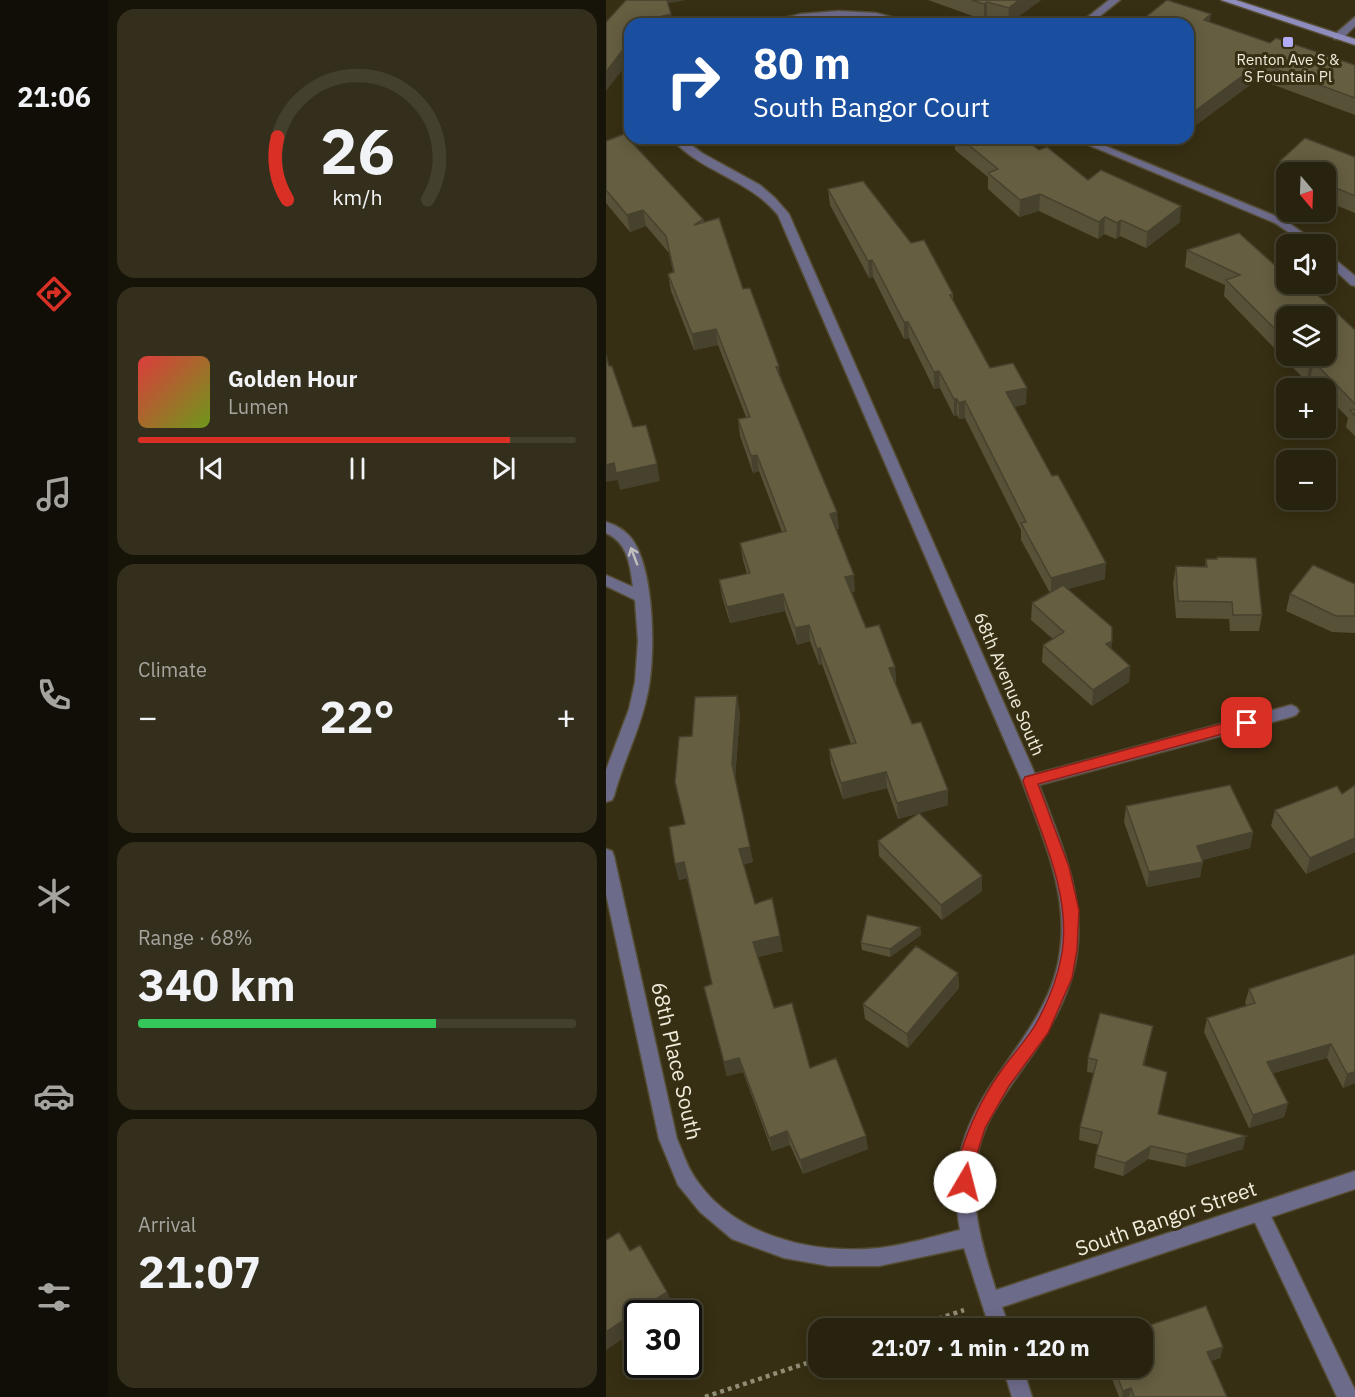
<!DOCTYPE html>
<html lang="en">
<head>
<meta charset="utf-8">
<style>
	:root { --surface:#28230e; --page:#342f1c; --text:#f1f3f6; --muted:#a5a49e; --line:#44402e; --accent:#d93025 }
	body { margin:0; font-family:"IBM Plex Sans",sans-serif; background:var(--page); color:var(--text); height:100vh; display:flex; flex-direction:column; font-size:22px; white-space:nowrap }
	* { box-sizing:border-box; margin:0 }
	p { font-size:20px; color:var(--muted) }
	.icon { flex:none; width:33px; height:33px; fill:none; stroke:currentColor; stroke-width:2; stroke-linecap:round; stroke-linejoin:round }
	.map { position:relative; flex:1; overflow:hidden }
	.drawer { display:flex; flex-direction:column; gap:9px; padding:9px; background:#161308; width:498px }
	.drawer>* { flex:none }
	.hud { position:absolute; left:18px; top:18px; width:570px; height:126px; border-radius:18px; box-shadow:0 3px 15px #0003,0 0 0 2px var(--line); background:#1a4fa0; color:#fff; overflow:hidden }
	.needle { width:39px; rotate:161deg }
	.controls { position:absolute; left:670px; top:162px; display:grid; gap:12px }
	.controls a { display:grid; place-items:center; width:60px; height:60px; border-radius:12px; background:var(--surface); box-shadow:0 3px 15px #0003,0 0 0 2px var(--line); font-size:30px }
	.speed { position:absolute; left:18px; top:1300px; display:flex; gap:12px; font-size:30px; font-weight:700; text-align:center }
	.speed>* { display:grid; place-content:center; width:78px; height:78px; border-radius:50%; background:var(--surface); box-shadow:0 3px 15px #0003,0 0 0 2px var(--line); line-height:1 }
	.speed .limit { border:3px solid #111; border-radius:9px; background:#fff; color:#111 }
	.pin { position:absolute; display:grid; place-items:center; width:51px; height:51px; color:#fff; margin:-26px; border-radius:12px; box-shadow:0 3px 9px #0006 }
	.me { position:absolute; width:66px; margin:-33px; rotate:8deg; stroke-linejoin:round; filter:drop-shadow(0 0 4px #0008) }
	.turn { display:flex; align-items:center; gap:21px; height:126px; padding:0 30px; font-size:27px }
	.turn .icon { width:78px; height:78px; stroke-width:2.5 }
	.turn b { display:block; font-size:42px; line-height:51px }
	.big { font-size:45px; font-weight:800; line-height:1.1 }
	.drawer .widget { flex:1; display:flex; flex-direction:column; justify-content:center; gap:9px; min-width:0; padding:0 21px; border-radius:18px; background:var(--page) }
	.drawer .dial { align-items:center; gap:0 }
	.dial svg { height:156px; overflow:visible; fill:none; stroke:var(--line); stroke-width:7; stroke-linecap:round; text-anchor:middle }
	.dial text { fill:var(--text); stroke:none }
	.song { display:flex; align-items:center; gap:18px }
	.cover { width:72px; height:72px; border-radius:9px; background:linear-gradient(135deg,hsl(0 70% 55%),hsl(80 70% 35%)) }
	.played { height:6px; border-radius:3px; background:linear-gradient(90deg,var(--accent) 85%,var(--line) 85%) }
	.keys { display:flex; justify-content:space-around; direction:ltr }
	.heat { display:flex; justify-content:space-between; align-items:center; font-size:33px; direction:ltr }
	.charge { height:9px; border-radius:4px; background:linear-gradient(90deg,#34c759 68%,var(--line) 0) }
	.trip { position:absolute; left:202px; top:1318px; width:345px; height:60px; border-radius:18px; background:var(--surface); box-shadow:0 3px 15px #0003,0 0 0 2px var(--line); font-weight:800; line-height:60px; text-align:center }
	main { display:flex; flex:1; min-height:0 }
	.dock { display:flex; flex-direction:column; width:108px; justify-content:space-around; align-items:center; background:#100e06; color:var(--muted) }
	.dock .icon { width:42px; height:42px }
	.dock .active { color:var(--accent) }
	.dock b { font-size:27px; color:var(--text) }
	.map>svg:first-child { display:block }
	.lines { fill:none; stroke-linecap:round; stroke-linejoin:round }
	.service-casing { stroke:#544d33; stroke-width:3 }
	.minor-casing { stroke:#544d33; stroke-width:3 }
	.secondary-casing { stroke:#544d33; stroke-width:3 }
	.path { stroke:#918c76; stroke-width:4.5; stroke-dasharray:4 4; stroke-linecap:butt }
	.service { fill:#6d6b8a; fill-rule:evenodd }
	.minor { fill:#6d6b8a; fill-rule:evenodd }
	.secondary { fill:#8f8cbe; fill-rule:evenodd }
	.wall { fill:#575138; fill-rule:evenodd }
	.shaded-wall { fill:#47422e }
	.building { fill:#655e41; stroke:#47422e; stroke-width:1.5 }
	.oneway { stroke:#c2bfbf }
	.route { fill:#d93025; stroke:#8d1f18; stroke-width:1.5 }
	.poi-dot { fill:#b3adf9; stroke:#362f13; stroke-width:2 }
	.labels { text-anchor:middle; stroke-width:6; stroke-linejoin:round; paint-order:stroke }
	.far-poi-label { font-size:15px; fill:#efecdb; stroke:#362f13 }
	.street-label { font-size:18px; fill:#efecdb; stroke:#362f13 }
	.near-street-label { font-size:21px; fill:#efecdb; stroke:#362f13 }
</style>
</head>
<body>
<main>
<nav class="dock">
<b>21:06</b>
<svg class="icon active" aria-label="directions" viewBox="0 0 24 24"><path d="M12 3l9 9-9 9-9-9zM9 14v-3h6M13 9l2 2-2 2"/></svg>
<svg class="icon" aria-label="music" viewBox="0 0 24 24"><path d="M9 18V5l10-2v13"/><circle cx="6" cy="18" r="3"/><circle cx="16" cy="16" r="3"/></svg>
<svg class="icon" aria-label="phone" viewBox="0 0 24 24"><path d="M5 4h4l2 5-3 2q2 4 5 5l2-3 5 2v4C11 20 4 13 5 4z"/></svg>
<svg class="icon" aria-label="climate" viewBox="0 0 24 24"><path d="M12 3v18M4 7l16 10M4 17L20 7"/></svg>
<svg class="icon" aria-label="car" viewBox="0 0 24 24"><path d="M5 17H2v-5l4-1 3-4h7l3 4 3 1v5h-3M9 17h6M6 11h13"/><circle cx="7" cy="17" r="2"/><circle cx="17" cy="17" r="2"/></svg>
<svg class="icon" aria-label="filters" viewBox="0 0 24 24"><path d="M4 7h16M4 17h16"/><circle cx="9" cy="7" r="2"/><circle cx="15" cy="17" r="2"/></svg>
</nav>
<section class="drawer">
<div class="widget dial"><svg viewBox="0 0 100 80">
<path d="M14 69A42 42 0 1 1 86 69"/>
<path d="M14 69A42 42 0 0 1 9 37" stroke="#d93025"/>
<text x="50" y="56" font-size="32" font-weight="700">26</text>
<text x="50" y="72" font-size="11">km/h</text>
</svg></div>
<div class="widget">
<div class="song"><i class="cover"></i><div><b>Golden Hour</b><p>Lumen</p></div></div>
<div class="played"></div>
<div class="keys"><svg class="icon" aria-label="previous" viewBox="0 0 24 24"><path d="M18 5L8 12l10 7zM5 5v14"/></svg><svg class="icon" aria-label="pause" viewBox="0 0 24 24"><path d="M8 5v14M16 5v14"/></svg><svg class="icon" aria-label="next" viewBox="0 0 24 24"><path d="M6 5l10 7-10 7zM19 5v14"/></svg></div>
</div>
<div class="widget"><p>Climate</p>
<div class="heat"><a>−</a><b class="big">22°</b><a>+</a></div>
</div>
<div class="widget"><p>Range · 68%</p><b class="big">340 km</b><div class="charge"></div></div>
<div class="widget"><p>Arrival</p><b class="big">21:07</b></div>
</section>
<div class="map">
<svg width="749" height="1397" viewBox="0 0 749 1397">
	<rect width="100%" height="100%" fill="#362f13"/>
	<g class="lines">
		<defs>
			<path id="service" d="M653,1203L660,1206L749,1390V1397H731L644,1212L646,1206Z"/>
			<path id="minor" d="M503,0H514L484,24H473Z
				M233,11L270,13L312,24L233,17L153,24L195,14Z
				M749,17V26L736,39H728V35Z
				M65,138H76L96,153L154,185L169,198L183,214L429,774L685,705L690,707L693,711L690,715L685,717L433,785C453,837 479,895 471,952C467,986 451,1017 433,1045C416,1071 395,1096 381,1125C356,1179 373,1237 390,1290L749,1171V1189L396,1307L404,1329H384L358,1248L273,1266H223L178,1258L126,1239L94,1212L72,1185L53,1139L0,894V849L6,851L8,856L71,1139C76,1150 80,1163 86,1173C123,1235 205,1255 273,1248C300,1245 328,1236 354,1230C343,1170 356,1126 391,1076C417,1038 448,1000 454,952C463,894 436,835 416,781L172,215C143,179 94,172 65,138Z
				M466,138H480L677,219L713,244H700L669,223Z
				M720,252L749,276V286L745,285L720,262Z
				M0,522C10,525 20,531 26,539C49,571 50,659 41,696C34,730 17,762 8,796L6,800L0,802V770L23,709L29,682L32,641L29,600L0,586V575L27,587C24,565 22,543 0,533Z
				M397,1368H417L426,1397H406Z"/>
			<path id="secondary" d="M615,0H630L749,39V45Z"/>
		</defs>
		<!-- service casing -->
		<use href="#service" class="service-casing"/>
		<!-- minor casing -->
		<use href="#minor" class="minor-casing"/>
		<!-- secondary casing -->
		<use href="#secondary" class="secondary-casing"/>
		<!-- path -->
		<path class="path" d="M302,1329L358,1310
			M99,1397L213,1359"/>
		<!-- service -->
		<use href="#service" class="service"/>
		<!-- minor -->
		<use href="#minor" class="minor"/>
		<!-- secondary -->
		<use href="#secondary" class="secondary"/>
	</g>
	<!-- wall -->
	<path class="wall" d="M322,0H435L402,24L381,18L378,20Z
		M604,22L664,43L749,65V115L652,79L582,131V24Z
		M151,138H177L166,146Z
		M345,138H417L433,150L482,180L574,222L540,248L514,236L510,239L498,234L492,239L433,211L413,217L382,189V177L349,150V141Z
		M0,141L97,219L98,222L137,289L175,379L233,529H230L249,591L246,592L260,628L289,667L290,683H289L306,724L342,805L292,819L281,788L237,799L225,765L223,749L245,744L216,664L213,665L204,641L191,645L179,611L124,623L116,597L113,580L141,574L137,560L134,543L176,532L153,471L147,473L134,436L132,419L140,417L112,345L88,350L65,291L62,274L67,272L63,253L40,226L24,232L0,203Z
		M749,157V213L720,201V172H681V180L671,177L674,161Z
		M222,189L305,243L347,294V301L384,368L420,404L408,407L499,579L462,589L506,641L505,649L524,666L523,682L486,706L436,662L437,645L447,639L425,620L426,603L444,593L415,540V530L359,418L353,419L351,415L348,416L334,388L328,389L303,338L298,339L267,277L263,278L224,205Z
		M581,250L681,276L749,330V436L740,427L742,418L720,395V388H714L704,379L700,381L618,296L619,285L579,267ZM681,316L720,356H681Z
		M600,559L656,615L653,631H624L623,619L570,618L567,583L570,566L599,567Z
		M749,584V633L726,632L680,611L684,594Z
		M134,713L129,778L147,862L138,864L149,904L177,951L152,957L168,1008L204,1068L262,1149L197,1174L184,1145L166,1151L137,1072L121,1076L98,987L106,984L81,878L73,880L69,864L79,824L86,736Z
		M749,785V852L700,874L665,826L669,810L736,794Z
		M520,806L647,832L644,848L596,860L594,877L541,887L518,822Z
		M272,841L376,876V891L336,920L273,856Z
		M314,927L315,935L284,957L256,950L255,943Z
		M749,954V1083L737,1088L721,1058L667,1073L682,1103L678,1117L643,1128L598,1032L601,1018L641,1006L639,1003L643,989Z
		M352,973L353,988L302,1048L259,1019L257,1004Z
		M547,1026L538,1066L561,1072L552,1114L637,1149L579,1167L542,1159L517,1176L488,1168L490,1155L493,1145L473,1140L474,1127L488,1073L481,1072L482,1058Z
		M617,1347L614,1358L605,1361L621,1397H513L502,1368H537Z"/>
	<!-- shaded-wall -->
	<path class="shaded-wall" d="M59,0H80L59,4Z
		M413,0H435L402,24L403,8Z
		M381,2V18L378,20V4Z
		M65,14L66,24H44L49,18Z
		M605,14L603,30L598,20Z
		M22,43L24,60L0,91V72Z
		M654,63L652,79L582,131V116Z
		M165,138H177L166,146Z
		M434,194L433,211L413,217L414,200Z
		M575,206L574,222L540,248L541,232Z
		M37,210L40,226L24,232L21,215Z
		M499,217L498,234L492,239L493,222Z
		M515,220L514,236L510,239L511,223Z
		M266,260L267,277L263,278L262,261Z
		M298,322H302L303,338L298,339Z
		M110,329L112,345L88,350L86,334Z
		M708,362L704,379L700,381L704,364Z
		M173,366L175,383L170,367Z
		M333,371L334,388L328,389V372Z
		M421,388L420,404L400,409V392Z
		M348,399H351V415L348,416Z
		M359,401V418L353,419V403Z
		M151,455L153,471L147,473L145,456Z
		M8,463L12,480L0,482V465Z
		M51,464L54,481L14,490L10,473Z
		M231,512L233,529L226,531L224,514Z
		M500,563L499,579L445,594V578Z
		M248,575L249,591L241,593L239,577Z
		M177,594L179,611L124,623L121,607Z
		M203,625L204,641L191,645L189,628Z
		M506,641L504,657L500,644Z
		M214,648L216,664L213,665L211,649Z
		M524,666L523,682L486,706L487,690Z
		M289,667L290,683L284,685L283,668Z
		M131,696L134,713L129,780L126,764Z
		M280,772L281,788L237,799L235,783Z
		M342,790V805L292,819L291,803Z
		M647,832L644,848L588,862L591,846Z
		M749,838V852L700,874L704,858Z
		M144,847L147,862L136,865L133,849Z
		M78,862L81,878L73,880L69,864Z
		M597,862L594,877L541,887L543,872Z
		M376,876V891L336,920L335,905Z
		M314,927L315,935L284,957V949Z
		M174,936L177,951L150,957L147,942Z
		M352,973L353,988L302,1048L301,1034Z
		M547,1026L544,1040L535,1079L537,1065Z
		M725,1044L721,1058L658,1076L661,1062Z
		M133,1058L137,1072L121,1076L118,1062Z
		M749,1072V1083L737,1088L741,1074Z
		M682,1103L678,1117L643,1128L647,1115Z
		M181,1131L184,1145L166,1151L163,1138Z
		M260,1136L262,1149L197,1174L194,1160Z
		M640,1136L637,1149L579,1167L581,1154Z
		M545,1146L542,1159L517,1176L519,1163Z
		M61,1292L67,1305L54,1314H32V1329L0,1350V1332Z
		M617,1347L614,1358L597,1363L601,1352Z
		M525,1388L523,1397H516L517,1391Z"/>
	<!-- building -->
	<path class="building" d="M20,0H61L65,14L49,18L44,24H24V44L22,43L0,72V22Z
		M365,0H413L403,8L381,2L378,4Z
		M561,0L605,14L598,20L664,43L670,38L749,65V98L654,63L582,116V24H531Z
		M18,134L97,219L88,225L113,218L137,289L144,288L173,366L170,367L231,512L224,514L248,575L239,577L260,628L273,625L289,667L283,668L306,724L315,722L342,790L291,803L280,772L235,783L223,749L250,743L214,648L211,649L203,625L189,628L177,594L121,607L113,580L144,573L134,543L180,531L151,455L145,456L132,419L144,417L110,329L86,334L62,274L68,272L60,236L37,210L21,215L0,190V141Z
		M354,138H417L433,150L441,147L482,180L495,170L575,206L541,232L515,220L511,223L499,217L493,222L434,194L414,200L382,173L392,169Z
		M699,138L749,157V196L721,184L725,180L720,178V172H705L674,161Z
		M257,181L305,243L318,240L347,294L344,295L384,368L407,363L421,388L400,392L446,476L452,475L500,563L445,578L415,523L420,522L359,401L353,403L351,399H348L333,371L328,372L302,322H298L266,260L262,261L222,189Z
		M633,233L681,276V284H700L749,330V404L708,362L704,364L695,356H720V316H681V341L620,280L634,275L581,250Z
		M0,355L3,366H6L27,427L40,425L51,464L10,473L8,463L0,465Z
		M749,409V416L744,410Z
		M611,557L650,558L656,615H627L626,602L572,601L570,566L601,567L600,559H611Z
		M707,565L749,584V616H730L684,594Z
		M457,585L506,627V641L500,644L524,666L487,690L437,645L458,632L426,603Z
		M131,696L126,764L144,847L133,849L149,904L166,898L174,936L147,942L168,1008L186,1003L204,1068L230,1058L260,1136L194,1160L181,1131L163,1138L133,1058L118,1062L98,987L106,984L78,862L69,864L63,827L79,824L69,782L73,737L86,736L89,697Z
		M624,785L647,832L591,846L597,862L543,872L520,806Z
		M749,785V838L704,858L669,810L731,786L736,794Z
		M313,813L376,876L335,905L272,841Z
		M261,915L314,927L284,949L255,943Z
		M310,946L352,973L301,1034L257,1004Z
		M749,954V1072L741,1074L725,1044L661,1062L682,1103L647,1115L601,1018L649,1003L643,989Z
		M494,1013L547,1026L537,1065L561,1072L552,1114L640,1136L581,1154L545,1146L519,1163L490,1155L496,1132L474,1127L491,1060L482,1058Z
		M13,1232L24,1251L34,1245L61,1292L0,1332V1240Z
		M600,1306L617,1347L601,1352L621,1397H528L525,1388L517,1391L508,1368H537V1329H532Z"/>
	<!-- one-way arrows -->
	<defs><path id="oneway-shaft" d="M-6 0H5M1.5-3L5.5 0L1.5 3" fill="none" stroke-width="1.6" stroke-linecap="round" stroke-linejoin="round" transform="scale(1.5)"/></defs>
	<use class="oneway" href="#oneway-shaft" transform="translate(28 556) rotate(-111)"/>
	<!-- route -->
	<path class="route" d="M641,717L646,719L648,723L646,726L432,784L463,867L473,910L471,950L466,978L442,1033L403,1086L379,1128L368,1164L365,1187L359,1190L353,1187C348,1176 352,1163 355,1152C364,1124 376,1098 393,1074C405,1056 421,1040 431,1022C443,1000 452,977 456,953C465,894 436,836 417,781L419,777Z"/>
	<!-- markers -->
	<rect class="poi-dot" x="676" y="36" width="12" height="12" rx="3"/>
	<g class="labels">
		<!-- far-poi labels -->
		<g class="far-poi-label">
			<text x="682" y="65">Renton Ave S &amp;<tspan x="682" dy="17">S Fountain Pl</tspan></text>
		</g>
		<!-- street labels -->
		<g class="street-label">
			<text transform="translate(403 684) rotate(67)" y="6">68th Avenue South</text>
		</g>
		<!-- near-street labels -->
		<g class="near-street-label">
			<text transform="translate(70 1061) rotate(77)" y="7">68th Place South</text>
			<text transform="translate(560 1219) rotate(-19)" y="7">South Bangor Street</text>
		</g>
	</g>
</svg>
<div class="controls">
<a><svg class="needle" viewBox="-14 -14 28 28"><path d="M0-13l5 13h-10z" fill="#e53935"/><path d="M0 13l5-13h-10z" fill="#a5a49e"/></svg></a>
<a><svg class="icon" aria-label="sound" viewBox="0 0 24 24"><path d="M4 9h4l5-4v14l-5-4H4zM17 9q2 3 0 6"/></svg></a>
<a><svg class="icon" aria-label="layers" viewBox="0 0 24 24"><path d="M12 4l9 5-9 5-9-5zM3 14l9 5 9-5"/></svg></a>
<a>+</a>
<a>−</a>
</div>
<div class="speed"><div class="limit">30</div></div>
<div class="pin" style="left:641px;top:723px;background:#d93025"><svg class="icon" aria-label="arrive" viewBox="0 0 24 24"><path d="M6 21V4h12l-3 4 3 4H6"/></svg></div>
<svg class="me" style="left:359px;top:1182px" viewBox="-20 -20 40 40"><circle r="19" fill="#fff"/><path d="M0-13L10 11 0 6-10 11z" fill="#d93025"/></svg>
<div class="trip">21:07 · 1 min · 120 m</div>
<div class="hud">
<div class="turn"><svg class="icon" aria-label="right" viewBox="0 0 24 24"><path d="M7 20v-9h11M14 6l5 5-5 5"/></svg><div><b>80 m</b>South Bangor Court</div></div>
</div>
</div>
</main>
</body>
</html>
